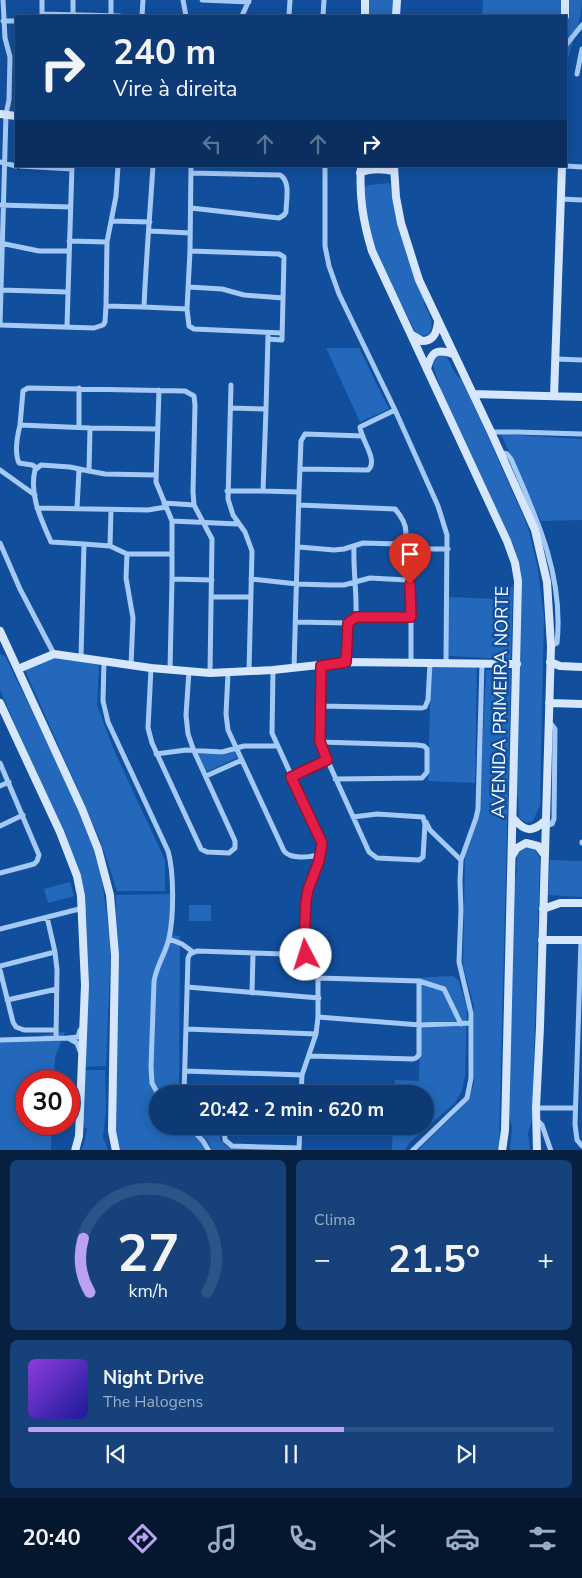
<!DOCTYPE html>
<html lang="pt">
<head>
<meta charset="utf-8">
<style>
	:root { --surface:#0d3a75; --page:#16417a; --text:#f1f3f6; --muted:#9aadc5; --line:#2d5487; --accent:#bca0f2 }
	body { margin:0; font-family:"Nunito Sans",sans-serif; background:var(--page); color:var(--text); height:100vh; display:flex; flex-direction:column; font-size:19px; white-space:nowrap }
	* { box-sizing:border-box; margin:0 }
	p { font-size:16px; color:var(--muted) }
	.icon { flex:none; width:28px; height:28px; fill:none; stroke:currentColor; stroke-width:2; stroke-linecap:round; stroke-linejoin:round }
	.map { position:relative; height:1150px; overflow:hidden }
	.panel { display:flex; flex-direction:column; gap:10px; padding:10px; background:#072040; flex:1 }
	.panel>* { flex:none }
	.banner { position:absolute; left:15px; top:15px; width:552px; height:152px; border-radius:0px; box-shadow:0 2px 12px #0003,0 0 0 1px var(--line); background:#0d3a75; color:var(--text); overflow:hidden }
	.speed { position:absolute; left:15px; top:1070px; display:flex; gap:10px; font-size:25px; font-weight:700; text-align:center }
	.speed>* { display:grid; place-content:center; width:65px; height:65px; border-radius:50%; background:var(--surface); box-shadow:0 2px 12px #0003,0 0 0 1px var(--line); line-height:1 }
	.speed .limit { border:8px solid #d22; background:#fff; color:#111 }
	.pin { position:absolute; display:grid; place-items:center; width:42px; height:42px; color:#fff; margin:-51px -21px; border-radius:50% 50% 50% 0; rotate:-45deg; box-shadow:0 0 5px #0007 }
	.pin .icon { rotate:45deg }
	.me { position:absolute; width:55px; margin:-28px; rotate:355deg; stroke-linejoin:round; filter:drop-shadow(0 0 4px #0008) }
	.turn { display:flex; align-items:center; gap:18px; height:105px; padding:0 15px; font-size:22px }
	.turn .icon { width:65px; height:65px; stroke-width:2.5 }
	.turn b { display:block; font-size:35px; line-height:42px }
	.lanes { display:flex; align-items:center; height:48px; padding:0 15px; background:#0003; justify-content:center; gap:25px; direction:ltr }
	.lanes .off { opacity:.35 }
	.big { font-size:38px; font-weight:700; line-height:1.1 }
	.panel .tile { flex:1; display:flex; flex-direction:column; justify-content:center; gap:8px; min-width:0; padding:0 18px; border-radius:8px; background:var(--page) }
	.panel .dial { align-items:center; gap:0 }
	.dial svg { height:130px; overflow:visible; fill:none; stroke:var(--line); stroke-width:7; stroke-linecap:round; text-anchor:middle }
	.dial text { fill:var(--text); stroke:none }
	.song { display:flex; align-items:center; gap:15px }
	.cover { width:60px; height:60px; border-radius:8px; background:linear-gradient(135deg,hsl(270 70% 55%),hsl(240 70% 35%)) }
	.played { height:5px; border-radius:2px; background:linear-gradient(90deg,var(--accent) 60%,var(--line) 60%) }
	.keys { display:flex; justify-content:space-around; direction:ltr }
	.heat { display:flex; justify-content:space-between; align-items:center; font-size:28px; direction:ltr }
	.panel .tiles { flex:1; display:grid; gap:10px; grid-template-columns:1fr 1fr }
	.tile:last-child { grid-column:span 2 }
	.trip { position:absolute; left:149px; top:1085px; width:285px; height:50px; border-radius:25px; background:var(--surface); box-shadow:0 2px 12px #0003,0 0 0 1px var(--line); font-weight:700; line-height:50px; text-align:center }
	.dock { display:flex; height:80px; justify-content:space-around; align-items:center; background:#05172f; color:var(--muted) }
	.dock .icon { width:35px; height:35px }
	.dock .current { color:var(--accent) }
	.dock b { font-size:22px; color:var(--text) }
	.map>svg:first-child { display:block }
	.green { fill:#2368ba }
	.lines { fill:none; stroke-linecap:round; stroke-linejoin:round }
	.street { stroke:#a5c9f5; stroke-width:5 }
	.secondary { stroke:#d6e7fd; stroke-width:8 }
	.route-casing { stroke:#92132f; stroke-width:12 }
	.route { stroke:#e11d48; stroke-width:9 }
	.labels { text-anchor:middle; stroke-width:5; stroke-linejoin:round; paint-order:stroke }
	.street-label { font-size:18px; fill:#fff; stroke:#114e9c }
</style>
</head>
<body>
<div class="map">
<svg width="582" height="1151" viewBox="0 0 582 1151">
	<rect width="100%" height="100%" fill="#114e9c"/>
	<!-- green -->
	<path class="green" d="M368,0H393V16H368Z
		M483,0H582C582,24 569,46 566,70V16H482Z
		M390,183C395,226 409,258 426,297L424,304C430,315 435,323 429,335L420,336L415,331L372,248L364,215L363,188L368,185Z
		M326,348H359L389,409L360,422Z
		M443,354C453,362 452,374 461,379L483,425L528,527L537,564L544,616L540,806L532,822H525L519,818L518,797L516,794L521,571L510,539L441,395C441,383 434,373 432,361L437,355Z
		M501,434L582,439V520L541,521Z
		M507,587H513L511,659L449,656L448,597L498,599L505,594Z
		M0,654L5,656L97,845L111,945L106,1066L85,1067L77,866L0,690Z
		M55,657L99,664L97,705L113,748L165,860V891H117L100,840L25,670Z
		M431,667H477L475,783L428,781Z
		M486,670H511L499,1144L497,1150L417,1151L467,1102L474,1083V1006L463,966L465,855L479,814Z
		M235,751L237,758L206,772L197,753L223,755Z
		M527,846C535,847 537,852 540,859L532,1120L528,1133L530,1150L510,1151L512,1128L509,1113L513,883C522,868 509,856 527,846Z
		M550,860L582,861V897L548,895Z
		M70,882L74,896L48,903L44,889Z
		M173,894V935L180,936L179,1094H158V1126H191L207,1141L210,1150H117L111,1129L116,895Z
		M189,905H211V921H189Z
		M453,976L459,981L467,1008L465,1076L462,1090L455,1103L410,1142L405,1150L392,1151L393,1126H425V1094H395V1080L419,1081L421,985L413,978Z
		M65,1032L55,1057L54,1081H26V1124H52L51,1150H0V1041L40,1040L43,1035Z
		M85,1070H105L106,1110L103,1137L108,1150L81,1151L84,1144L87,1128L82,1127Z
		M194,1126H220V1140L229,1148L294,1150H212L208,1141Z"/>
	<g class="lines">
		<!-- street -->
		<path class="street" d="M111,0V16
			M183,0L186,16
			M202,0L249,2
			M42,14L120,16
			M42,16V0
			M73,16V0
			M142,16L143,0
			M242,16L249,0
			M289,16L290,0
			M323,16L324,0
			M3,21H16
			M566,45L582,25
			M577,74L582,49
			M0,162L16,166
			M20,166L72,169
			M153,166C150,213 146,260 144,307L187,309
			M191,166L190,251L187,309L189,326L194,329L282,333
			M325,166V246L329,266L339,294L395,410L438,506L447,535L446,663
			M566,166L582,167
			M561,199L582,200
			M0,205L70,207
			M191,208L279,218L284,215L286,212C286,201 291,181 280,175L191,173
			M111,221L150,222
			M150,231L190,233
			M69,241L107,242
			M0,243L39,251H68
			M190,251L279,254L284,257L282,340L268,339
			M189,287L222,289L244,295L283,298
			M0,289L1,290L6,114L9,100L10,57L5,38L3,0
			M106,306L107,242L116,196L118,166
			M0,325L94,328L103,325L105,322L106,306L144,307
			M0,325L1,290L68,292
			M67,326L72,166
			M556,359L582,360
			M231,385L228,499L233,515L245,532L252,551L249,671
			M79,388V427
			M159,390L156,482L172,521L238,524
			M231,408L266,409L263,491L299,492L294,668
			M266,409L268,336
			M20,425C17,437 14,452 19,463L32,465L37,468
			M90,428L158,429
			M491,432H517L582,434
			M499,452L507,454L511,459C537,518 564,577 557,643L551,646
			M301,469L368,470C379,461 361,440 360,427L395,410
			M0,470L35,495
			M89,471L105,474L156,475
			M227,491H263
			M299,492L301,441L305,434L363,436
			M164,503L194,505
			M299,505L395,509C403,518 409,530 404,541L423,549H448
			M37,508L148,510L166,507
			M77,508L79,470
			M0,543L20,589L54,654
			M84,544L110,546L127,554
			M110,546L111,510
			M299,547L334,550L344,549L363,543L398,544L404,541
			M172,579L212,580
			M251,579L297,584L330,585H344L370,578L407,580L411,589V663
			M212,597H250
			M356,617H411
			M295,622L348,623
			M81,657L84,544L51,542C41,519 29,495 35,470L41,465L70,467L89,471L90,428L20,425L23,391L28,388L185,391L194,396L195,405L193,492L194,505L212,539L210,673
			M104,661L103,701L108,722L168,851C174,872 174,916 169,938C166,953 156,966 154,982L151,1067L152,1083L158,1094
			M346,662L348,623L356,617C357,593 353,570 354,546
			M131,665L133,618L126,578L127,554H172
			M321,666L319,725L321,746L369,852L377,858L419,860L423,857L425,824L423,817L377,814L353,817
			M151,668L148,728L152,743L201,849L207,852L229,853L235,848V841L194,751L188,734L186,715L189,671
			M170,670L172,579V521
			M273,670L272,733L322,843L319,861L308,890L306,901L303,940L306,955
			M228,673L226,714L228,730L284,851C290,859 310,858 319,854
			M320,706L422,708L425,707L428,700L430,663
			M320,742L417,745L424,746L427,749V772L422,778L335,779
			M156,754L186,750L222,752L244,746H277
			M0,763L39,855L37,861L34,864L0,873
			M206,776L242,760
			M291,777L327,760
			M0,786L9,782
			M426,822L430,830L461,860
			M0,826L23,815
			M546,826L552,824L554,819L555,729L552,725L548,724
			M582,842V843
			M47,917L55,952L57,970L56,1038
			M0,929L83,908
			M169,939L182,944L193,952
			M581,940L575,1124L577,1140L582,1146
			M0,966L55,952
			M0,970L13,1022L16,1027L24,1030H55
			M419,981L444,989L461,1024
			M187,987L319,998
			M252,993L253,954
			M7,1000L57,989
			M318,1017L420,1025L471,1023
			M186,1029L316,1034
			M68,1038L77,1043L80,1051
			M0,1040L68,1038L78,1037L80,1030
			M310,1056L413,1059L416,1058L419,1055V981L319,978
			M185,1071L302,1075
			M184,1094L188,958L190,954L197,951L312,955L318,960V1017L316,1034L302,1075L301,1094
			M536,1108H575
			M537,1120L542,1125L551,1151
			M189,1126L203,1141L209,1151
			M224,1126L225,1140L232,1146L299,1148
			M299,1150L300,1126
			M412,1151L467,1098L471,1078V1013L459,962L461,910L460,881L461,860L476,818L478,809L482,663"/>
		<!-- secondary -->
		<path class="secondary" d="M365,16V0
			M396,16L397,0
			M565,16V0
			M0,114L16,116
			M361,166C359,197 363,221 372,251L507,541L515,563L518,581L505,1130L502,1151
			M394,166L396,197L401,223L419,280L491,432L535,530L547,582L551,646L540,1027L536,1108L537,1151
			M360,173C370,168 384,169 394,171
			M412,335L422,341C434,341 437,332 438,322
			M427,369C431,352 436,348 453,354
			M473,394L582,397
			M554,396L562,166
			M0,631L82,809L98,849L110,895L115,955L112,1131L116,1151
			M550,662L560,666L582,667
			M18,669L54,654L151,668L210,673L273,670L346,662L517,664
			M0,703L60,832L77,876L81,896L85,985L79,1136L75,1151
			M549,703L582,704
			M513,818C525,832 532,833 546,820
			M512,856L517,848L526,843L538,846L544,854
			M543,909L560,903H582
			M542,940H582"/>
	</g>
	<g class="lines">
		<defs>
			<path id="route" d="M306,955L304,940L306,901L308,890L319,861L322,843L291,777L327,760L320,742L321,666L346,662L348,623L356,617H411L410,584"/>
		</defs>
		<!-- route casing -->
		<use href="#route" class="route-casing"/>
		<!-- route -->
		<use href="#route" class="route"/>
	</g>
	<g class="labels">
		<!-- street labels -->
		<g class="street-label">
			<text transform="translate(500 702) rotate(-89)" y="6">AVENIDA PRIMEIRA NORTE</text>
		</g>
	</g>
</svg>
<div class="speed"><div class="limit">30</div></div>
<div class="pin" style="left:410px;top:584px;background:#d93025"><svg class="icon" aria-label="arrive" viewBox="0 0 24 24"><path d="M6 21V4h12l-3 4 3 4H6"/></svg></div>
<svg class="me" style="left:306px;top:955px" viewBox="-20 -20 40 40"><circle r="19" fill="#fff"/><path d="M0-13L10 11 0 6-10 11z" fill="#e11d48"/></svg>
<div class="trip">20:42 · 2 min · 620 m</div>
<div class="banner">
<div class="turn"><svg class="icon" aria-label="right" viewBox="0 0 24 24"><path d="M7 20v-9h11M14 6l5 5-5 5"/></svg><div><b>240 m</b>Vire à direita</div></div>
<div class="lanes"><svg class="icon off" aria-label="left" viewBox="0 0 24 24"><path d="M17 20v-9H6M10 6l-5 5 5 5"/></svg><svg class="icon off" aria-label="ahead" viewBox="0 0 24 24"><path d="M12 20V5M6 11l6-6 6 6"/></svg><svg class="icon off" aria-label="ahead" viewBox="0 0 24 24"><path d="M12 20V5M6 11l6-6 6 6"/></svg><svg class="icon" aria-label="right" viewBox="0 0 24 24"><path d="M7 20v-9h11M14 6l5 5-5 5"/></svg></div>
</div>
</div>
<section class="panel">
<div class="tiles">
<div class="tile dial"><svg viewBox="0 0 100 80">
<path d="M14 69A42 42 0 1 1 86 69"/>
<path d="M14 69A42 42 0 0 1 10 36" stroke="#bca0f2"/>
<text x="50" y="56" font-size="32" font-weight="700">27</text>
<text x="50" y="72" font-size="11">km/h</text>
</svg></div>
<div class="tile"><p>Clima</p>
<div class="heat"><a>−</a><b class="big">21.5°</b><a>+</a></div>
</div>
<div class="tile">
<div class="song"><i class="cover"></i><div><b>Night Drive</b><p>The Halogens</p></div></div>
<div class="played"></div>
<div class="keys"><svg class="icon" aria-label="previous" viewBox="0 0 24 24"><path d="M18 5L8 12l10 7zM5 5v14"/></svg><svg class="icon" aria-label="pause" viewBox="0 0 24 24"><path d="M8 5v14M16 5v14"/></svg><svg class="icon" aria-label="next" viewBox="0 0 24 24"><path d="M6 5l10 7-10 7zM19 5v14"/></svg></div>
</div>
</div>
</section>
<nav class="dock">
<b>20:40</b>
<svg class="icon current" aria-label="directions" viewBox="0 0 24 24"><path d="M12 3l9 9-9 9-9-9zM9 14v-3h6M13 9l2 2-2 2"/></svg>
<svg class="icon" aria-label="music" viewBox="0 0 24 24"><path d="M9 18V5l10-2v13"/><circle cx="6" cy="18" r="3"/><circle cx="16" cy="16" r="3"/></svg>
<svg class="icon" aria-label="phone" viewBox="0 0 24 24"><path d="M5 4h4l2 5-3 2q2 4 5 5l2-3 5 2v4C11 20 4 13 5 4z"/></svg>
<svg class="icon" aria-label="climate" viewBox="0 0 24 24"><path d="M12 3v18M4 7l16 10M4 17L20 7"/></svg>
<svg class="icon" aria-label="car" viewBox="0 0 24 24"><path d="M5 17H2v-5l4-1 3-4h7l3 4 3 1v5h-3M9 17h6M6 11h13"/><circle cx="7" cy="17" r="2"/><circle cx="17" cy="17" r="2"/></svg>
<svg class="icon" aria-label="filters" viewBox="0 0 24 24"><path d="M4 7h16M4 17h16"/><circle cx="9" cy="7" r="2"/><circle cx="15" cy="17" r="2"/></svg>
</nav>
</body>
</html>
